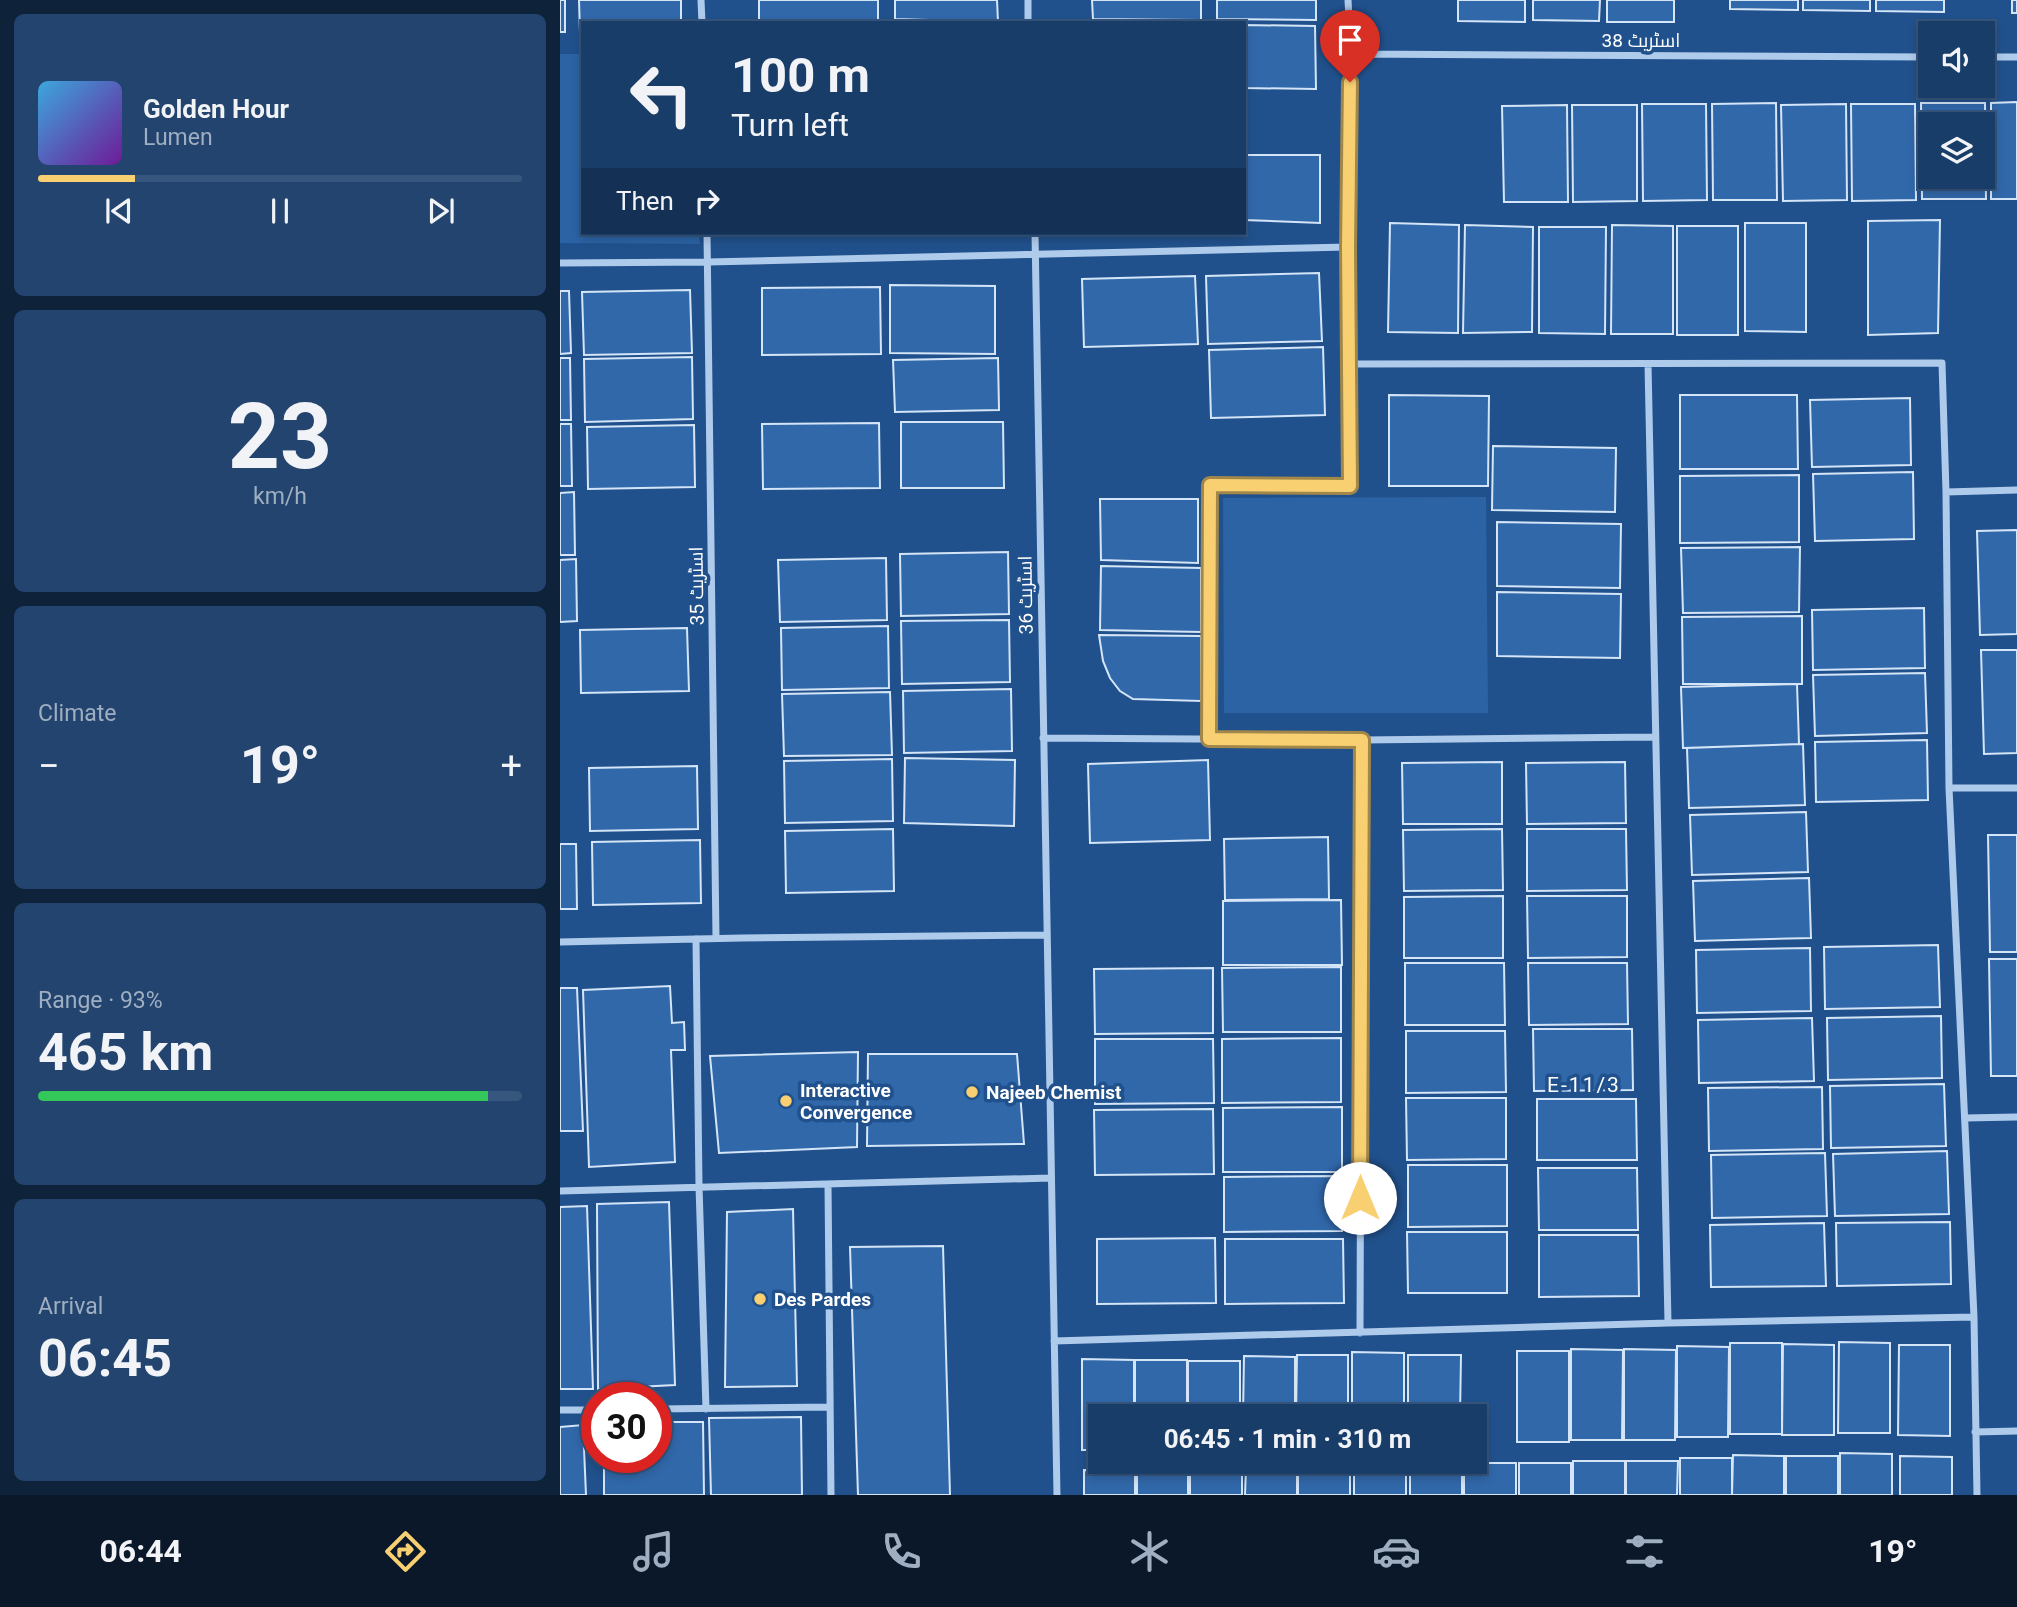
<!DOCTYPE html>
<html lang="en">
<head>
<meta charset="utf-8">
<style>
	:root { --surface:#193d69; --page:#22446f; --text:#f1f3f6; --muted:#9faec0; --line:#37567d; --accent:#f8d071 }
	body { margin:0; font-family:Roboto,Cairo,sans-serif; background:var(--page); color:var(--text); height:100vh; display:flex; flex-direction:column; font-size:26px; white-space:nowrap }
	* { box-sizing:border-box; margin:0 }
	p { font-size:23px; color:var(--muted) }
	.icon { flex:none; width:38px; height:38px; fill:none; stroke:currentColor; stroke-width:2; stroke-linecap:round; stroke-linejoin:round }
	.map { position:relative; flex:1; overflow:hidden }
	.side { display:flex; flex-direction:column; gap:14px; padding:14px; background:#0e223a; width:560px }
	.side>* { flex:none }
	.banner { position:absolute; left:21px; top:21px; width:665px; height:214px; border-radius:0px; box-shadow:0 4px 10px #0003,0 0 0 2px var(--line); background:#193d69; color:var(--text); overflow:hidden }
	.buttons { position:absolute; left:1358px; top:21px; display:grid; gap:14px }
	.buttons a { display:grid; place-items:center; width:77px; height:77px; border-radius:0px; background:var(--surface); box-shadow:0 4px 10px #0003,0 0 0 2px var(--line); font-size:35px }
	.speed { position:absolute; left:21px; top:1382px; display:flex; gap:14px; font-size:35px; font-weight:700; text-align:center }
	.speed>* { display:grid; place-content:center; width:91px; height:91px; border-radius:50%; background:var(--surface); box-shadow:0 4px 10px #0003,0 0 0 2px var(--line); line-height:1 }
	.speed .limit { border:10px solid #d22; background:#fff; color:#111 }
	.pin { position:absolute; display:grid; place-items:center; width:60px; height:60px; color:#fff; margin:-72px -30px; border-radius:50% 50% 50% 0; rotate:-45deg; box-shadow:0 0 7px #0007 }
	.pin .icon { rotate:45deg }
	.me { position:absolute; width:77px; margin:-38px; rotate:0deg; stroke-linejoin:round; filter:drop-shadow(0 0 5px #0008) }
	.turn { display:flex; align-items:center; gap:24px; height:147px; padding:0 35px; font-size:32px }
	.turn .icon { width:91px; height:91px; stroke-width:2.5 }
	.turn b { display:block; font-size:49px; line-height:60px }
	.then { display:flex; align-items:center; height:66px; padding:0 35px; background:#0003; gap:14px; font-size:26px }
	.big { font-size:52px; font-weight:700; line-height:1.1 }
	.side .widget { flex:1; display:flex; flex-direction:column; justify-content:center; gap:10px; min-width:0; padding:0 24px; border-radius:10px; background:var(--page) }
	.side .dial { align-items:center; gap:0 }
	.dial b { font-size:91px; line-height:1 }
	.song { display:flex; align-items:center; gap:21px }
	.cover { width:84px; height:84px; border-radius:10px; background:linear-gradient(135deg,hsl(200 70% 55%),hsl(280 70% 35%)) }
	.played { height:7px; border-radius:4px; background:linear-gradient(90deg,var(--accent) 20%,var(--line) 20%) }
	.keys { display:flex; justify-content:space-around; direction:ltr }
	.heat { display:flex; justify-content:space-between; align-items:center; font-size:38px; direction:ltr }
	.charge { height:10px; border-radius:5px; background:linear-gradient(90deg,#34c759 93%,var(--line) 0) }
	.trip { position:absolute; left:528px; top:1404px; width:399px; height:70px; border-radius:0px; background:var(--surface); box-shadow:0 4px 10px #0003,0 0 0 2px var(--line); font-weight:700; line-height:70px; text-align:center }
	.menu { display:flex; height:112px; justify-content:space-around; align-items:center; background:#0a182a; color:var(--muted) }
	.menu .icon { width:49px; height:49px }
	.menu .active { color:var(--accent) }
	.menu b { font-size:32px; color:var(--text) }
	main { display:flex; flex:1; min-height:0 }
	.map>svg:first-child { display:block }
	.green { fill:#2b63a5 }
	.building { fill:#3168aa; stroke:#d4e5f8; stroke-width:2; fill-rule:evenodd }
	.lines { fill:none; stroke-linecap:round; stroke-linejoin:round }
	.street { stroke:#afcbeb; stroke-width:7 }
	.route-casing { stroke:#a18749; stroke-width:18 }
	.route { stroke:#f8d071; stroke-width:12 }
	.poi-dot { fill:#f8d071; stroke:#21518c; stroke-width:2.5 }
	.labels { text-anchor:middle; stroke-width:7; stroke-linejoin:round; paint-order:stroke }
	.street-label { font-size:19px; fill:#fff; stroke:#21518c }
	.poi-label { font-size:19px; font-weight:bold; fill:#fff; stroke:#21518c; text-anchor:start }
	.neighbourhood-label { font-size:21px; letter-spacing:2px; fill:#fff; stroke:#21518c }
</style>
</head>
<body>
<main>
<section class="side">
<div class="widget">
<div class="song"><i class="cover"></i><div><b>Golden Hour</b><p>Lumen</p></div></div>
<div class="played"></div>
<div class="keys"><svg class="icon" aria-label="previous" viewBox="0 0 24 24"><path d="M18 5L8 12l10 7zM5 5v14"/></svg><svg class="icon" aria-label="pause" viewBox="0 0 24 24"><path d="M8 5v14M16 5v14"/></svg><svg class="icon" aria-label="next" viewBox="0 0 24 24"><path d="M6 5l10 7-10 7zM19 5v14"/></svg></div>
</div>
<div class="widget dial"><b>23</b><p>km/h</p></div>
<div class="widget"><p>Climate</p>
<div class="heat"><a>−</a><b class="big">19°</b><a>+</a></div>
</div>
<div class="widget"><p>Range · 93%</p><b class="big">465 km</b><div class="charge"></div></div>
<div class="widget"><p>Arrival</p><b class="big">06:45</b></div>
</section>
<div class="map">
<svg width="1457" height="1495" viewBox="0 0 1457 1495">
	<rect width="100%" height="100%" fill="#21518c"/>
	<!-- green -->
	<path class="green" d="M0,54H23V233H139L140,244L0,243Z
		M926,497L928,713H664L663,498Z"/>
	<!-- building -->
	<path class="building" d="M0,0H5V32H0Z
		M19,0H121V23H23V33H20Z
		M199,0H318V23H199Z
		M335,0H437L438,22L335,19Z
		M532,0H641V20L533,19Z
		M657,0H756V20L657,19Z
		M898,0H965V22L898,21Z
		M973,0H1040L1039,21L973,20Z
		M1047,0H1114V22H1047Z
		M1170,0H1238V10L1170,9Z
		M1243,0H1310V11L1243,10Z
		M1316,0H1384V12L1316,11Z
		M1452,0H1457V13H1452Z
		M684,25L755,26L756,89L684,88Z
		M1457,102V199H1431V103Z
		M1216,103L1217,200H1153L1152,104Z
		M1361,103H1425L1426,199H1362ZM1370,124H1423V177H1370Z
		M1082,104H1146L1147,200L1083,201Z
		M1286,104L1287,200L1223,201L1221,105Z
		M1291,104H1355L1356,200L1292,201Z
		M1007,105L1008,202H944L942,106Z
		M1012,105H1077V201L1013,202Z
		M684,155H760V223L684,220Z
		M1380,220L1378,333L1308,335V221Z
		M830,223L899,225L898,333L828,332Z
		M1185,223H1246V332L1185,331Z
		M905,225L973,227L972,332L903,333Z
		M1052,225L1113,226V334H1051Z
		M1117,226H1178V335H1117Z
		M979,227H1046L1045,334L979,333Z
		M759,273L762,341L648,344L646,276Z
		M635,276L638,344L524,347L522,279Z
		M330,285L435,286V354L330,353Z
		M320,287L321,354L202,355V288Z
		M130,290L132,353L24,355L22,292Z
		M0,291H9L11,353L0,354Z
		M763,347L765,415L651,418L649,350Z
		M132,357L133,419L25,422L24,359Z
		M0,358H10L11,420H0Z
		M438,358L439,410L335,412L333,360Z
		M829,395L929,396L928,486H829Z
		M1120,395H1237L1238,469H1120Z
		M1350,398L1351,465L1252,467L1250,400Z
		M341,422H443L444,488H341Z
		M319,423L320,488L203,489L202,424Z
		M0,424H11L12,486H0Z
		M134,425L135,487L28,489L27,427Z
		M933,446L1056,448L1055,512L932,510Z
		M1353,472L1354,539L1255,541L1253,474Z
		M1239,475V542L1120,543V476Z
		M14,492L15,555H0V493Z
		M540,499H638V563L541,560Z
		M937,522L1061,524L1060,588L937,586Z
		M1457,530V634L1420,635L1417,531Z
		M1240,547L1239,612L1123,613L1121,548Z
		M448,552L449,614L341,616L340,554Z
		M326,558L327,620L220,622L218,560Z
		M16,559L17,621L0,622V560Z
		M541,566L641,568V632L540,630Z
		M937,592L1061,594L1060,658L937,656Z
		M1364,608L1365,668L1253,670L1252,610Z
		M1242,616V684H1123L1122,617Z
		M449,620L450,682L342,684L341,621Z
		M328,626L329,688L222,690L221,628Z
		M127,628L129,691L21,693L20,630Z
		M539,635L641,636V701L573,699L560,691L550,678L543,661Z
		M1421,650H1457V753L1424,754Z
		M1365,673L1367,733L1255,736L1253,675Z
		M1237,684L1239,744L1123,748L1121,687Z
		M451,689L452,751L344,753L343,691Z
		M330,692L332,755L224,756L222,694Z
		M1367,740L1368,800L1256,802L1255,742Z
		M1243,744L1245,805L1129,808L1127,748Z
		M345,758L455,760L454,826L344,823Z
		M332,759L333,821L225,823L224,761Z
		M648,760L650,840L530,843L528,764Z
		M942,762V824H843L842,763Z
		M1065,762L1066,823L967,824L966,763Z
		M137,766L138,829L30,831L29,768Z
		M1246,812L1248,872L1132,875L1130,815Z
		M333,829L334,891L226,893L225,831Z
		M942,829L943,890L844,891L843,830Z
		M967,829H1066L1067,890L967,891Z
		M1428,835H1457V952H1430Z
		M768,837L769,899L665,900L664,839Z
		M140,840L141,903L33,905L32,842Z
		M0,844H16L17,909H0Z
		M1249,878L1251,938L1135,941L1133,881Z
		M943,896V958H844V897Z
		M967,896H1067V957L968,958Z
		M781,900L782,965H663V901Z
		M1378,945L1380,1007L1265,1009L1264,947Z
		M1250,948L1251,1011L1137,1013L1136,950Z
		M1429,959H1457V1076H1431Z
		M845,963H944L945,1025H845Z
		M968,963H1067L1068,1024L969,1025Z
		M781,967V1032H663L662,968Z
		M653,968V1033L535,1034L534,969Z
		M110,986L112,1023L124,1022L125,1050H111L115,1162L29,1167L23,990Z
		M0,988H17L23,1131H0Z
		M1381,1016L1382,1078L1268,1080L1267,1018Z
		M1252,1018L1254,1081L1139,1083L1138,1020Z
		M973,1029H1072L1073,1090L974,1091Z
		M846,1031H945L946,1092L846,1093Z
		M781,1038V1102L662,1103V1039Z
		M535,1039H653L654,1103L535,1104Z
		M298,1052L297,1147L159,1153L150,1056Z
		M308,1054H457L464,1144L307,1146Z
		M1384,1084L1386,1146L1271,1148L1270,1086Z
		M1262,1087L1263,1149L1149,1151L1148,1088Z
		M846,1098H946V1159L847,1160Z
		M977,1099H1076L1077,1160H977Z
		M782,1107V1172H663V1108Z
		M653,1109L654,1174L535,1175L534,1110Z
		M1387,1151L1389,1214L1275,1216L1273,1154Z
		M1265,1153L1267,1216L1152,1218L1151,1155Z
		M848,1165H947V1226L848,1227Z
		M978,1168H1077L1078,1230H979Z
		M782,1176V1231L664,1232V1177Z
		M109,1202L115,1385L38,1389L37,1204Z
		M27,1206L33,1389H0V1207Z
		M233,1209L237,1386L165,1387L167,1212Z
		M1390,1222L1391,1284L1277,1286L1276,1223Z
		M1264,1223L1266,1286L1151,1287L1150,1225Z
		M847,1232H947V1293H848Z
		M979,1235H1078L1079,1296L979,1297Z
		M655,1238L656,1303L537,1304V1239Z
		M665,1239H783L784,1303L665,1304Z
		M383,1246L390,1495H298L290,1247Z
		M1279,1342L1330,1343V1433H1278Z
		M1170,1343H1222V1434H1170Z
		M1223,1344L1274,1345V1435H1222Z
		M1339,1345H1390V1436L1338,1435Z
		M1117,1346L1169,1347L1168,1437H1117Z
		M1011,1349L1063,1350L1062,1440H1011Z
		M1064,1349L1116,1350L1115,1440H1064Z
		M957,1351H1009V1442H957Z
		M792,1352L844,1353V1416H792Z
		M737,1355H788V1416H736Z
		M848,1355H901L900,1416H848Z
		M684,1356L735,1357V1416H683Z
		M522,1359L574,1360V1416H541V1450H522Z
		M575,1360H627V1416H575Z
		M628,1361H680V1416H628Z
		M241,1417L242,1495H151L149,1418Z
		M96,1422H143L144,1495H44V1458H96Z
		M23,1425L26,1495H0V1427Z
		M1280,1453L1332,1454V1495H1280Z
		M1173,1455L1224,1456V1495H1172Z
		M1226,1456H1278V1495H1226Z
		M1340,1456L1392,1457V1495H1340Z
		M1120,1458H1172V1495H1120Z
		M1013,1461H1065V1495H1013Z
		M1066,1461H1118L1117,1495H1066Z
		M904,1463H956V1495H904Z
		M959,1463H1011V1495H959Z
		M794,1464L846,1465V1495H794Z
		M738,1466L790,1467V1495H738Z
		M850,1466L902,1467V1495H850Z
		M686,1468H737V1495H685Z
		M524,1470L575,1471V1495H524Z
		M577,1471L628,1472V1495H577Z
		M630,1472L682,1473V1495H630Z"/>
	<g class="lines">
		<!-- street -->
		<path class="street" d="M141,0L142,23
			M468,0V23
			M791,54L1370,57
			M1423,57H1457
			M147,233L156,938
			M475,233L497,1495
			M0,263L148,262L788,247
			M790,364L1382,363L1386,492L1389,788L1414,1317
			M1088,364L1108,1323
			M1386,492L1457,490
			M483,738L802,740L1095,737
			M649,739L650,485L790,487L788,247L791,54L788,0
			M1389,788H1457
			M136,939L139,1186L146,1409
			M0,942L182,938L486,935
			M1405,1118L1457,1117
			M268,1184L271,1495
			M0,1191L491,1178
			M800,1333L802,740
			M494,1341L1108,1323L1414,1317L1417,1495
			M96,1409L270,1407
			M0,1410H37
			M1415,1432L1457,1431"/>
	</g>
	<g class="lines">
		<defs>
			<path id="route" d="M790,82L788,247L790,486L650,485L649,739L802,740L800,1198"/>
		</defs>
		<!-- route casing -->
		<use href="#route" class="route-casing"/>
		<!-- route -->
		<use href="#route" class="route"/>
	</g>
	<!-- markers -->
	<g class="poi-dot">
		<circle cx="412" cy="1092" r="7"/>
		<circle cx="226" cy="1101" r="7"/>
		<circle cx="200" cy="1299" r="7"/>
	</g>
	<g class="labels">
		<!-- street labels -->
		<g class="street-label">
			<text x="1081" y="47">اسٹریٹ 38</text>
			<text transform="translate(136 586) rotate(-91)" y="7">اسٹریٹ 35</text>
			<text transform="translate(465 595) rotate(-91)" y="7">اسٹریٹ 36</text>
		</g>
		<!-- poi labels -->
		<g class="poi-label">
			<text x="240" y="1097">Interactive<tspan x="240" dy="22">Convergence</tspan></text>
			<text x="426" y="1099">Najeeb Chemist</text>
			<text x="214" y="1306">Des Pardes</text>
		</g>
		<!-- neighbourhood labels -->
		<g class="neighbourhood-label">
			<text x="1024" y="1092">E-11/3</text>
		</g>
	</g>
</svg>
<div class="buttons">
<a><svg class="icon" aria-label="sound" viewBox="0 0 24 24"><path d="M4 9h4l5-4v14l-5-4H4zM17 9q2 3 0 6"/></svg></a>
<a><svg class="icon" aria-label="layers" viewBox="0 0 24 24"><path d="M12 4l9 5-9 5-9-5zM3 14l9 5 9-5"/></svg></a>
</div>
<div class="speed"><div class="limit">30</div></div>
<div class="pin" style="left:790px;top:82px;background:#d93025"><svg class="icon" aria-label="arrive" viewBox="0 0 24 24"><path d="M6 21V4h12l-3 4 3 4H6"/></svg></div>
<svg class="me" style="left:800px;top:1198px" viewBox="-20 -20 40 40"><circle r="19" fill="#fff"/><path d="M0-13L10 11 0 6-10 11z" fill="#f8d071"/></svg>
<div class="trip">06:45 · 1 min · 310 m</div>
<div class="banner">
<div class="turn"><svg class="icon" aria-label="left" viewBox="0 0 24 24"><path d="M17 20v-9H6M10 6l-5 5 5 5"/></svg><div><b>100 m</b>Turn left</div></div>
<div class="then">Then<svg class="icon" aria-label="right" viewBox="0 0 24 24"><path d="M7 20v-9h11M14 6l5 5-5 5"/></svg></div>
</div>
</div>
</main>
<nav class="menu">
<b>06:44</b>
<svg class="icon active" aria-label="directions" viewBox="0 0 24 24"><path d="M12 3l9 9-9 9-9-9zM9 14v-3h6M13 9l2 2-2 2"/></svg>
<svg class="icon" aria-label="music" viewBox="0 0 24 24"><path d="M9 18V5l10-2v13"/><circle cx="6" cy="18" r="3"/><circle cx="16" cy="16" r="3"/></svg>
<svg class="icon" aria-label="phone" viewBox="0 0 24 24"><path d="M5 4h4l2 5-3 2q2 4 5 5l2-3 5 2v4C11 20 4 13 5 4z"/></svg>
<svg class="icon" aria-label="climate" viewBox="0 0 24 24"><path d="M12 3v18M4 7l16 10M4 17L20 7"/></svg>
<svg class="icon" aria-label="car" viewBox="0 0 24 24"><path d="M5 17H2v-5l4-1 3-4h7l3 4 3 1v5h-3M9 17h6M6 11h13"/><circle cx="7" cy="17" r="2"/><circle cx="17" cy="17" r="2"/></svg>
<svg class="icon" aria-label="filters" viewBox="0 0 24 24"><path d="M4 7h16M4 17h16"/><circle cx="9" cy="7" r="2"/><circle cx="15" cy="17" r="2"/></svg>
<b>19°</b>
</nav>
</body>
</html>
